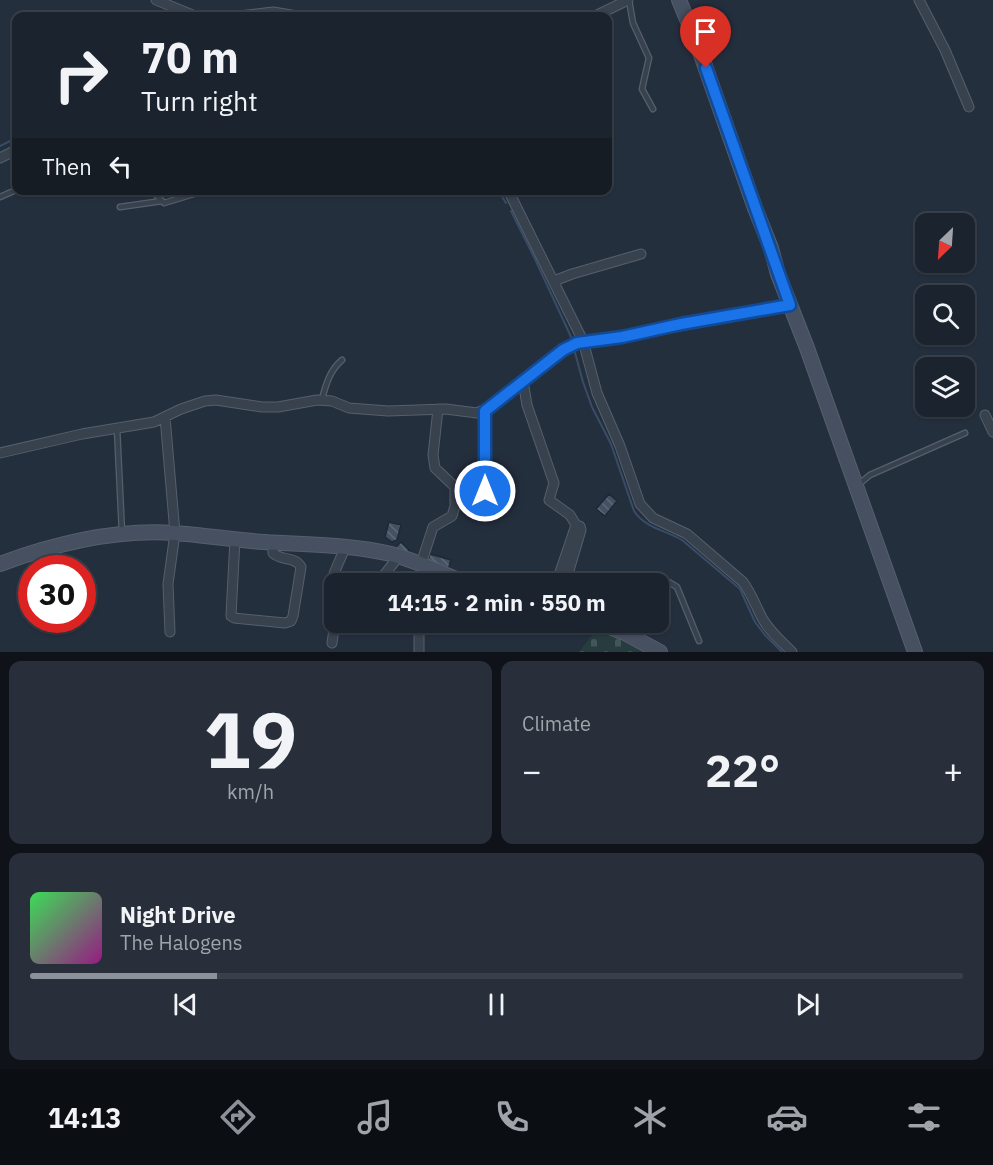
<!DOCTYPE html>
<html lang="en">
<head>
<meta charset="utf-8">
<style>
	:root { --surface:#1b232e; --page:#282f3a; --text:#f1f3f6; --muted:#a0a4aa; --line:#39404a; --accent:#8c9099 }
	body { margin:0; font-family:"IBM Plex Sans",sans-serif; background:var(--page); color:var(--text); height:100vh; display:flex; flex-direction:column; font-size:22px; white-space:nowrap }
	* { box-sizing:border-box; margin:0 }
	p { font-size:20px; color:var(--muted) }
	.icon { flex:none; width:33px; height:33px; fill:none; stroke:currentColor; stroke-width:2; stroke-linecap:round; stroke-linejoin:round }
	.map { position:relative; height:652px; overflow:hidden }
	.panel { display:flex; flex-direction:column; gap:9px; padding:9px; background:#0f1319; flex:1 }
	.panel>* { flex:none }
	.guide { position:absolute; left:12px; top:12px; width:600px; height:183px; border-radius:12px; box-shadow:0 2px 4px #0004,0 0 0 2px var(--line); background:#1b232e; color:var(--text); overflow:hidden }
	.needle { width:39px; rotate:205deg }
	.buttons { position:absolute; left:915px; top:213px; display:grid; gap:12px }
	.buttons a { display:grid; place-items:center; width:60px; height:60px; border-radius:12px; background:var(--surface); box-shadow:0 2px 4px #0004,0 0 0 2px var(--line); font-size:30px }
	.speed { position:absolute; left:18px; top:555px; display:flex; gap:12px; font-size:30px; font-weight:700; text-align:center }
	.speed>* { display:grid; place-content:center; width:78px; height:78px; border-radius:50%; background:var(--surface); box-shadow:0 2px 4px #0004,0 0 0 2px var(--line); line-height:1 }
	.speed .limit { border:9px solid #d22; background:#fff; color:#111 }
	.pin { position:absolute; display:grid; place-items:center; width:51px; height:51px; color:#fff; margin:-62px -26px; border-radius:50% 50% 50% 0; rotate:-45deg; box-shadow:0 0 6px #0007 }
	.pin .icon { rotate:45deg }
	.me { position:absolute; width:66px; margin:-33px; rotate:0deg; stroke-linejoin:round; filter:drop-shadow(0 0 4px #0008) }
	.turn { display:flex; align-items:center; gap:21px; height:126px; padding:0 30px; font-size:27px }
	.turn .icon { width:78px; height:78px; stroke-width:2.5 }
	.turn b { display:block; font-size:42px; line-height:51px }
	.then { display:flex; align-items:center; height:57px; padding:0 30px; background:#0003; gap:12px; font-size:22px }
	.big { font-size:45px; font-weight:700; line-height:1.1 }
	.panel .card { flex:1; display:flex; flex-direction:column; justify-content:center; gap:9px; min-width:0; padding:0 21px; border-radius:12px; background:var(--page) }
	.panel .dial { align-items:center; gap:0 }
	.dial b { font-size:78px; line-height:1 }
	.song { display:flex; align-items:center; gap:18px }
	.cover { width:72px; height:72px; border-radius:9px; background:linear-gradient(135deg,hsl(130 70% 55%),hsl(310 70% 35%)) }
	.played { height:6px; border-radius:3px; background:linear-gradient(90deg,var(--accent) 20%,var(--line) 20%) }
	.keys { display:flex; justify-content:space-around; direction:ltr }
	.heat { display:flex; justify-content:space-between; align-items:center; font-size:33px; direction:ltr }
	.panel .tiles { flex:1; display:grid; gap:9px; grid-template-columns:1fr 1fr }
	.card:last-child { grid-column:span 2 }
	.trip { position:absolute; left:324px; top:573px; width:345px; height:60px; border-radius:12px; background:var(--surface); box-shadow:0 2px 4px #0004,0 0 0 2px var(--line); font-weight:700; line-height:60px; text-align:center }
	.dock { display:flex; height:96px; justify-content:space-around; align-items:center; background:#0b0e12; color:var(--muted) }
	.dock .icon { width:42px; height:42px }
	.dock .active { color:var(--accent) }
	.dock b { font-size:27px; color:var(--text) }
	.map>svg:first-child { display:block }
	.cemetery { fill:url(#cemetery-stones) }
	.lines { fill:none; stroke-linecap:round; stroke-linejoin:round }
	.stream { stroke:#394c67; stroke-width:2 }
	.building { fill:url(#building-back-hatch); stroke:#1f2835; stroke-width:1.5 }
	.lane-casing { stroke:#565f6c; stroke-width:7 }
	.street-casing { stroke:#565f6c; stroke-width:11 }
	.secondary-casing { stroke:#565f6c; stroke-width:16 }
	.lane { stroke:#38414e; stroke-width:4.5 }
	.street { stroke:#38414e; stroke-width:9 }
	.secondary { stroke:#465061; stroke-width:14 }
	.route-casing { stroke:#114b97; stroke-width:15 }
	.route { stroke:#1a73e8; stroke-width:10 }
</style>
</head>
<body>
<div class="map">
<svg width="993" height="652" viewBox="0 0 993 652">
	<defs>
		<pattern id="cemetery-stones" width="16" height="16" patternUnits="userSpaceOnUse" patternTransform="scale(1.5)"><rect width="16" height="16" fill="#263c3f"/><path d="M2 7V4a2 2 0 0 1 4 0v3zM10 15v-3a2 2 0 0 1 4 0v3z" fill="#435659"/></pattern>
		<pattern id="building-back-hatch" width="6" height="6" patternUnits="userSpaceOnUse" patternTransform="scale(1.5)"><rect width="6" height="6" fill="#455162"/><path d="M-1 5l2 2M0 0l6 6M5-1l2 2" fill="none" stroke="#5d6877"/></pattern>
	</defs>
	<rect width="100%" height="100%" fill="#242f3e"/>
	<!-- cemetery -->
	<path class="cemetery" d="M598,627L650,652H579Z"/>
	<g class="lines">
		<!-- stream -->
		<path class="stream" d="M0,146L16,138
			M498,190L506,203
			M511,211L535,259L572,339
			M574,349L583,382L592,407L611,444L634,511C645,528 665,530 682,540L740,589L755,622L765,635L782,652"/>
	</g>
	<!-- building -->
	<path class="building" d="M609,494L617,501L605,516L596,509Z
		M389,522L401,525L397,540L392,542L385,537Z
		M401,542L409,550L404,555L396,547Z
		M430,554L451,560L448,570L427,563Z"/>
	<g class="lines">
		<defs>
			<path id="lane" d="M629,0L633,23L649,58L642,89L653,109
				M156,190L157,196L164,203L207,190
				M0,197L16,190
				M120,207L162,201
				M322,399C326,384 330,370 342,360
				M117,428L122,533
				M859,484L870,475L965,433
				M653,584L667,581L677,587L699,641"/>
			<path id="street" d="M156,0L195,16
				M919,0L945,50L969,107
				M239,16L273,12L297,16
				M595,16L628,0
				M0,158L16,150
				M508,190L583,341L597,393L620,446L640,504L653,518L687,534L743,582C751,593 755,604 761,616C768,630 781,641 792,652
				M554,281L572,274L641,254
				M523,381L527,405L554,483L549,500L570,515L576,525L556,584
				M485,410V491
				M985,415L993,432
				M165,417L175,533L168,584L170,632
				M0,453L82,434L154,422L181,409L205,401L216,400L262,407H278L317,400L332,401L349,408L388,411L446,409L477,413L491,406L563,350L583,341L622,337L790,305
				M235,539L231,616L234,618L285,623L291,621L293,616L301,567C295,556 281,561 273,553V542
				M421,564L433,527L452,516L455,506V487L435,468L433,455L438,409
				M377,584L399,556
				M565,584L581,530L580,526L576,525
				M334,601C324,585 340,563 345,547
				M370,624V622
				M332,643L335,622
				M419,652V633L427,622"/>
			<path id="secondary" d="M679,0L698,46L755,208L771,248L778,274L807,348L915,652
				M0,564C54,544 116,529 174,533C204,535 234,540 264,542C307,545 349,544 391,554C418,561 442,574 468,584
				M597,622L625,633L660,652"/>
		</defs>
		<!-- lane casing -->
		<use href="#lane" class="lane-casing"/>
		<!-- street casing -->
		<use href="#street" class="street-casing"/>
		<!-- secondary casing -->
		<use href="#secondary" class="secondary-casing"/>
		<!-- lane -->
		<use href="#lane" class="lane"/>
		<!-- street -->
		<use href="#street" class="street"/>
		<!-- secondary -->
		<use href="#secondary" class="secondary"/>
	</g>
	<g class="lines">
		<defs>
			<path id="route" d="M485,491V411L563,350L577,343L622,337L681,324L790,305L706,68"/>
		</defs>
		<!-- route casing -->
		<use href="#route" class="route-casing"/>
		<!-- route -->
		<use href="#route" class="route"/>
	</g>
</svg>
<div class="buttons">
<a><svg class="needle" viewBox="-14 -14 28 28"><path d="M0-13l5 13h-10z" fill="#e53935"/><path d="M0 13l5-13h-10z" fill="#a0a4aa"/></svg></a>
<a><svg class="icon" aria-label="search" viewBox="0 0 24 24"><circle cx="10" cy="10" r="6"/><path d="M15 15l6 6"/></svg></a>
<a><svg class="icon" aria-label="layers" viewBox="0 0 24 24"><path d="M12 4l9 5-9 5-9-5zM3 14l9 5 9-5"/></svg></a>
</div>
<div class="speed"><div class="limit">30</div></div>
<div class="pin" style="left:706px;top:68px;background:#d93025"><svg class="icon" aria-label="arrive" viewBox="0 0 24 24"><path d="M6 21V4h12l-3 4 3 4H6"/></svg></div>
<svg class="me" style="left:485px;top:491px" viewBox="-20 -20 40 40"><circle r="17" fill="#1a73e8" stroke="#fff" stroke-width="3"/><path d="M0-11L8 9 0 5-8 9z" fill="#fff"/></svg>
<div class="trip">14:15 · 2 min · 550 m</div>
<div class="guide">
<div class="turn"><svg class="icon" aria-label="right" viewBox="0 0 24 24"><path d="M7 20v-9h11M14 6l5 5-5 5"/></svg><div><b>70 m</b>Turn right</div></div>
<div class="then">Then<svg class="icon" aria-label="left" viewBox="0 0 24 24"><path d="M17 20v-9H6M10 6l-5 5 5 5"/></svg></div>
</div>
</div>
<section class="panel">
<div class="tiles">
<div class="card dial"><b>19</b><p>km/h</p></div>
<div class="card"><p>Climate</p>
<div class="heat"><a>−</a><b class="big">22°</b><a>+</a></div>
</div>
<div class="card">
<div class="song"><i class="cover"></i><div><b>Night Drive</b><p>The Halogens</p></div></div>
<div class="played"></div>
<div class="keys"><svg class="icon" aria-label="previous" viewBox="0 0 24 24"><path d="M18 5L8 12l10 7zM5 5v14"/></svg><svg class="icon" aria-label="pause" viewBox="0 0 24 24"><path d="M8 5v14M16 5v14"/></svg><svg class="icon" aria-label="next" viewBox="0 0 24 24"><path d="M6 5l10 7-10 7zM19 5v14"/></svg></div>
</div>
</div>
</section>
<nav class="dock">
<b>14:13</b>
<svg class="icon active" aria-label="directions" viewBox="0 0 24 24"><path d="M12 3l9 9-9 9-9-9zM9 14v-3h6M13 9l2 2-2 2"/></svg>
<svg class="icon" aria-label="music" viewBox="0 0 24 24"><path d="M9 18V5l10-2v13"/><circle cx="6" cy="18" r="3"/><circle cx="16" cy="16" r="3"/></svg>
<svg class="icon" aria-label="phone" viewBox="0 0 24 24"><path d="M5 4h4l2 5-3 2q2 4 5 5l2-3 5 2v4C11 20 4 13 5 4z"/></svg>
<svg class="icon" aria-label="climate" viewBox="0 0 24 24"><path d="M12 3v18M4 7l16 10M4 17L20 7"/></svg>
<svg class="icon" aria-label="car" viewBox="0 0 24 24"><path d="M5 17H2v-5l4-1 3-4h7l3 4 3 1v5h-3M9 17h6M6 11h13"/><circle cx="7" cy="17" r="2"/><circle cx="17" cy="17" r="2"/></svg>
<svg class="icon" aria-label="filters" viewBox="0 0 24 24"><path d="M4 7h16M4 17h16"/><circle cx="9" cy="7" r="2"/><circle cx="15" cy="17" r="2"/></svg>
</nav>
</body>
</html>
